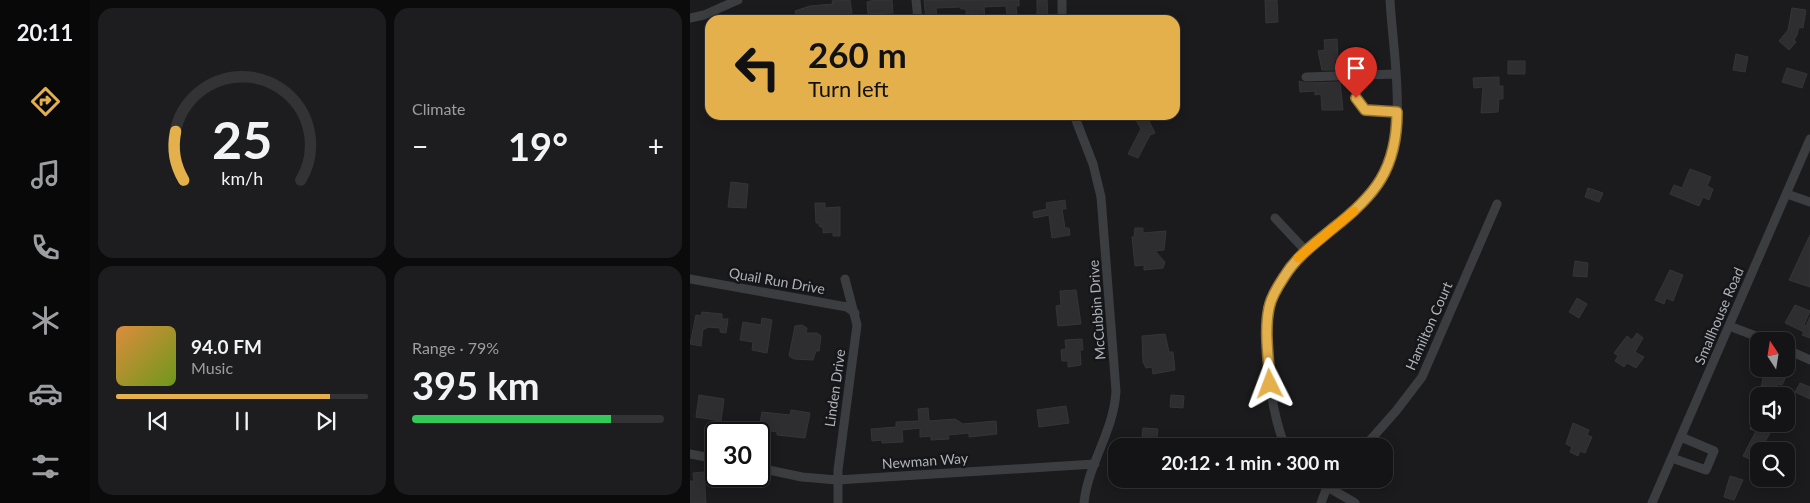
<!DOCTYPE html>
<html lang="en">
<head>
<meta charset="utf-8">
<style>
	:root { --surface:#141416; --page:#1d1d1f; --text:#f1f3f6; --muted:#9d9ea1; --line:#333335; --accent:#e3b04c }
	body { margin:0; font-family:Lato,sans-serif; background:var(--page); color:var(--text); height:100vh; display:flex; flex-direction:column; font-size:19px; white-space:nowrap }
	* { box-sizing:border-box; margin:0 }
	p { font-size:16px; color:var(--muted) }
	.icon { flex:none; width:28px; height:28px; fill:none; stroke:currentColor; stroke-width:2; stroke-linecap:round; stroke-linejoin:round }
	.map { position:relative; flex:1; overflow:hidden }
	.details { display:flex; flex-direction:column; gap:8px; padding:8px; background:#0b0b0c; width:600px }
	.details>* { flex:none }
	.top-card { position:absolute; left:15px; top:15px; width:475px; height:105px; border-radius:15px; box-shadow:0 2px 12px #0003,0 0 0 1px var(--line); background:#e3b04c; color:#111; overflow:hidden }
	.needle { width:32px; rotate:348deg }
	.fabs { position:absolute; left:1060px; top:332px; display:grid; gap:10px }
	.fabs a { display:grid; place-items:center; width:45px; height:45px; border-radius:10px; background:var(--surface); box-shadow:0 2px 12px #0003,0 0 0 1px var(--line); font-size:25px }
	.speed { position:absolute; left:15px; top:422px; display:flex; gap:10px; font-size:25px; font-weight:700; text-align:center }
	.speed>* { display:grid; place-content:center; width:65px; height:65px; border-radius:50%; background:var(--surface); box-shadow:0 2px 12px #0003,0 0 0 1px var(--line); line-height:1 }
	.speed .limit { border:2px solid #111; border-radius:8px; background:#fff; color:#111 }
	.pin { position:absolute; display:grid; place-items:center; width:42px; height:42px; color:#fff; margin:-51px -21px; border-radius:50% 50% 50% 0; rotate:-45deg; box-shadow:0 0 5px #0007 }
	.pin .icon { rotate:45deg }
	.me { position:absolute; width:55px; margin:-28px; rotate:357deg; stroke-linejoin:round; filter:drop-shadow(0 0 4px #0008) }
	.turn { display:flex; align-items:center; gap:18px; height:105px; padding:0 20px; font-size:22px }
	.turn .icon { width:65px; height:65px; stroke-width:2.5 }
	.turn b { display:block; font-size:35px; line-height:42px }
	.big { font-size:38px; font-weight:700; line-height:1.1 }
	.details .widget { flex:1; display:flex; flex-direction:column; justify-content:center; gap:8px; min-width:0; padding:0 18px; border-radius:15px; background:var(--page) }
	.details .dial { align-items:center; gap:0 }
	.dial svg { height:130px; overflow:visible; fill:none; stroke:var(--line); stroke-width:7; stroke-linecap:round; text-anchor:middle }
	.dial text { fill:var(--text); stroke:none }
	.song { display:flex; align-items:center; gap:15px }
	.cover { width:60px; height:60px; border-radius:8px; background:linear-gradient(135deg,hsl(30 70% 55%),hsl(80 70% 35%)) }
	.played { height:5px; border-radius:2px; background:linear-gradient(90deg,var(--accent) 85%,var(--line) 85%) }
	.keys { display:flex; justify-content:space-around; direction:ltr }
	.heat { display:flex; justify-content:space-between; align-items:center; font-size:28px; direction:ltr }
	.charge { height:8px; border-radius:4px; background:linear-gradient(90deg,#34c759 79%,var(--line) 0) }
	.details .tiles { flex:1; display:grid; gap:8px; grid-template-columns:repeat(2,1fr) }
	.trip { position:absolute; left:418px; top:438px; width:285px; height:50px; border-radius:15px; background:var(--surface); box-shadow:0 2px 12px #0003,0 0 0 1px var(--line); font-weight:700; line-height:50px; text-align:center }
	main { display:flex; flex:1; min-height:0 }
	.tab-bar { display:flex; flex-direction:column; width:90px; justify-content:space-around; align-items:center; background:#080809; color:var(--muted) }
	.tab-bar .icon { width:35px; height:35px }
	.tab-bar .on { color:var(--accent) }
	.tab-bar b { font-size:22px; color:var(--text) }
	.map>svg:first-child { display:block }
	.building { fill:#2e2e30; stroke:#353538 }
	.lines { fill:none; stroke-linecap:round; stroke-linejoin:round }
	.minor { stroke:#3c3d41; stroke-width:9 }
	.route-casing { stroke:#947231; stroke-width:12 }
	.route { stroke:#e3b04c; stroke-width:9 }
	.slow { stroke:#f59e0b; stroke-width:9 }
	.labels { text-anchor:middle; stroke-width:5; stroke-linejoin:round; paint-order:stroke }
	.street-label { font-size:14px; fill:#aeb2bb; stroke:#161618 }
</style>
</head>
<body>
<main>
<nav class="tab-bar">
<b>20:11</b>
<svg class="icon on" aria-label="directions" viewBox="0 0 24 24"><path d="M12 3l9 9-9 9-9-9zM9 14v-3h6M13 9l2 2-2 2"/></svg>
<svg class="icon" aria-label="music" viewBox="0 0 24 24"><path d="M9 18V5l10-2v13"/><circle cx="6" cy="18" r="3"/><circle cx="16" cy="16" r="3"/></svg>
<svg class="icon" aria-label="phone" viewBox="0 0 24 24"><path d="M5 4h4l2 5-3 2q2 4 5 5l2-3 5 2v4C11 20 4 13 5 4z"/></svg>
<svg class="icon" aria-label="climate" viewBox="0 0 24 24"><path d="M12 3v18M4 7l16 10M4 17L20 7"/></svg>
<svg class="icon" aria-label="car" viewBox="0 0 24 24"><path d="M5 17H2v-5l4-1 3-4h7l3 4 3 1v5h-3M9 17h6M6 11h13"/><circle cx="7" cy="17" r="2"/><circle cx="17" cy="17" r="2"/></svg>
<svg class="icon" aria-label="filters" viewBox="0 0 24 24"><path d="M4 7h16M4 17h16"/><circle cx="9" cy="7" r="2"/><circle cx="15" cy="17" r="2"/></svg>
</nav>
<section class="details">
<div class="tiles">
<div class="widget dial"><svg viewBox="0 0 100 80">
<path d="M14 69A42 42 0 1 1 86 69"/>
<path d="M14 69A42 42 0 0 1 9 39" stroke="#e3b04c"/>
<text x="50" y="56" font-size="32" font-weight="700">25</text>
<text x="50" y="72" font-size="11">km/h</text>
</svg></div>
<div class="widget"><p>Climate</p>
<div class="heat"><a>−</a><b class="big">19°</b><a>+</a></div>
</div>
<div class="widget">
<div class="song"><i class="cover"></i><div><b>94.0 FM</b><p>Music</p></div></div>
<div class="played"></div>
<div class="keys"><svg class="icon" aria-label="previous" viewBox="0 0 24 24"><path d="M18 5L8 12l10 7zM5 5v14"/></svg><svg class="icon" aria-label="pause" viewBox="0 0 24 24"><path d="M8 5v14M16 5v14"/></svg><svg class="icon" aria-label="next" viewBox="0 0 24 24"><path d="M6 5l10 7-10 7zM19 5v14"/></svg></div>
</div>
<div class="widget"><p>Range · 79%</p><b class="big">395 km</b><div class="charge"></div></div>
</div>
</section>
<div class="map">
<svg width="1120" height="503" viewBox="0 0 1120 503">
	<rect width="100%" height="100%" fill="#1b1b1d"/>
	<!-- building -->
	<path class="building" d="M146,0H160L162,13L149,15L150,20H138V17L107,20L105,11L120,6L143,4L142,1Z
		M184,0H202L203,13L178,14L177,2Z
		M234,0H329V6H326L327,15L317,16L316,6L294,7L295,20H286V13L276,14V9H271L270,7L246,8L247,20H236Z
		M347,0H357L358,20H347Z
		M575,0H587L588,22L576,23Z
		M1102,8L1116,10L1113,28L1109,27L1107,35L1104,40L1106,42L1099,50L1089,41L1098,30Z
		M647,39L648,60L644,61L645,70H632L628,51L635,50L634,40Z
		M1046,54L1058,57L1055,72L1043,70Z
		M818,61H835V74H818Z
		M1097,68L1117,74L1112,88L1092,82Z
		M809,77V86H813V99H809L808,112L791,113L793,87L784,88L783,78Z
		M609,81L616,83L650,82L653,110H632L631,94L625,95V91L610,92Z
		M443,115H456L465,133L460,135L448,158L438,154L451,129Z
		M1000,169L1021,177L1017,186L1023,189L1019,200L1013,197L1009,206L980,194L984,185L992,188Z
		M41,182L58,184L56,208L38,207Z
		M898,188L913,193L909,202L895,197Z
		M375,200L376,209H372L375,228H379L380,235L362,238L359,215L344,218L343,212L357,209L356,203Z
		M125,203H135V208L150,207V236H143V232L133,233V228L129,226V223H126Z
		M445,228H453V233L476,231L474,250L465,251L475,262L473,268L454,270V265L445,266L442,237H444Z
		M1120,235V287L1099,280Z
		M885,261L898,263L897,277L883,276Z
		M980,270L993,275L983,301L976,298L974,304L965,300Z
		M386,290L391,324L368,326L366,306L371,305L370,291Z
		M887,298L897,304L889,318L879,312Z
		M1105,305L1120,311L1114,325L1116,326L1120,317V338L1112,335L1114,332L1095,323Z
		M12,312L32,314V319H38L36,333L30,332V328L16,327V329H13L11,346L0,344L6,315L11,316Z
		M72,318L82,320L77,353L62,350L63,342L50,340L53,322L71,325Z
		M112,325L117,328L116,333H127L131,336L129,351H126L123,360L104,359L99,356L105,326Z
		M947,333L953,338L945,352L954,357L946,368L937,363L934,367L925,361L928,356L924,353L937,336L942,340Z
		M475,334L479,352H483L485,370L463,374L462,367L456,368L453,362L452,336Z
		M392,339L393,350H390L391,365L378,367V361H372L371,350L376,349L375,340Z
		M1075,369L1096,377L1092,385L1088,384L1082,396L1070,391L1073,379L1071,377Z
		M1110,383L1120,387V399L1105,392Z
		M9,395L34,399L31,421L6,417Z
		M481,395L494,396L493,408L480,407Z
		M376,406L379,423L349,427L347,410Z
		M238,408L239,421L265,419L273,424L306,421L307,434L279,437V433L258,435L259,439L241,440V436L230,437V428L212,430L213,442L192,443V440L182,441L181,429L206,427V422L229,421L228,409Z
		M101,410L120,413L115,438L87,435V432L69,429L72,412L100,415Z
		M1064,419L1069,424L1083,428L1064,461L1053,456L1066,431L1060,429Z
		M883,423L899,430L897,435L902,437L895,453L890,451L888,456L880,452L882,447L876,444Z
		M453,428L468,429L466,446H451Z
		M14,472L16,503H0V481H4L3,473Z
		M1040,476L1053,480L1044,500L1034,497Z"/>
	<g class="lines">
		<!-- minor -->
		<path class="minor" d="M226,0L228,20
			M372,0V20
			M0,18L14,15L48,0
			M669,75L666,97L675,111L707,113
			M616,77L705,74
			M384,115L403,164L411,197L426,391C424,431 398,464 394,503
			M1097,194L1120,202
			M585,218L615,250
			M0,279L157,307L165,313
			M1039,326L1079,341
			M1096,349L1120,360
			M595,446C581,412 572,344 579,308C583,287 600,265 615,251C642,225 679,209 696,172C717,125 703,52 700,0
			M675,446L706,411L732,377L807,204
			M0,454L26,459
			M982,458L1016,470L1024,451L991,437
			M69,468L112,477L147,480L405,464
			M624,479L665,503
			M148,503V470L167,325L155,279
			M631,503L637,487L645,479
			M962,503L1120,139"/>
	</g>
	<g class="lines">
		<defs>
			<path id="route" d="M580,384C579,360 574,332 579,308C581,297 588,286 594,277C606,257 624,244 642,229C685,196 707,169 707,112L675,110L666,98"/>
		</defs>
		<!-- route casing -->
		<use href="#route" class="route-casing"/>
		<!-- route -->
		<use href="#route" class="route"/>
		<!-- slow -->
		<path class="slow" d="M608,258L664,211"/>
	</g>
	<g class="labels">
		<!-- street labels -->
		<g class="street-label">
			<text transform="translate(87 281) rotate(10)" y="5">Quail Run Drive</text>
			<text transform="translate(407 310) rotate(-94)" y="5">McCubbin Drive</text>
			<text transform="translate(1029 316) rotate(-67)" y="5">Smallhouse Road</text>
			<text transform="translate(739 326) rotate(-66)" y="5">Hamilton Court</text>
			<text transform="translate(145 388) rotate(-82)" y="5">Linden Drive</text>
			<text transform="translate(235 461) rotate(-4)" y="5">Newman Way</text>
		</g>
	</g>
</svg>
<div class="fabs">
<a><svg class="needle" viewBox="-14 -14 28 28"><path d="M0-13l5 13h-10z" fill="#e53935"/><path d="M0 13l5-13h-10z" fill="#9d9ea1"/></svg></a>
<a><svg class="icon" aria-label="sound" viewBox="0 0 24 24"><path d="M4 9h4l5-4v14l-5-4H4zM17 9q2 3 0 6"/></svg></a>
<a><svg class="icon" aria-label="search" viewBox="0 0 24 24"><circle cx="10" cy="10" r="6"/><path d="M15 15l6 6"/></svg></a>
</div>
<div class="speed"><div class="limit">30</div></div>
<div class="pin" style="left:666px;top:98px;background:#d93025"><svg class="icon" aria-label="arrive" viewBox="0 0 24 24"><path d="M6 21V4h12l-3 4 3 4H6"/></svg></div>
<svg class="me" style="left:580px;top:384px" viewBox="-20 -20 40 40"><path d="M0-17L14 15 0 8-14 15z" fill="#e3b04c" stroke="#fff" stroke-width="4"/></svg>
<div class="trip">20:12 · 1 min · 300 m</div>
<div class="top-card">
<div class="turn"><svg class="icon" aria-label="left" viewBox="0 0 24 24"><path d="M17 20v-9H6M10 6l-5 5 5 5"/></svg><div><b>260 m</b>Turn left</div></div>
</div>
</div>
</main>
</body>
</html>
